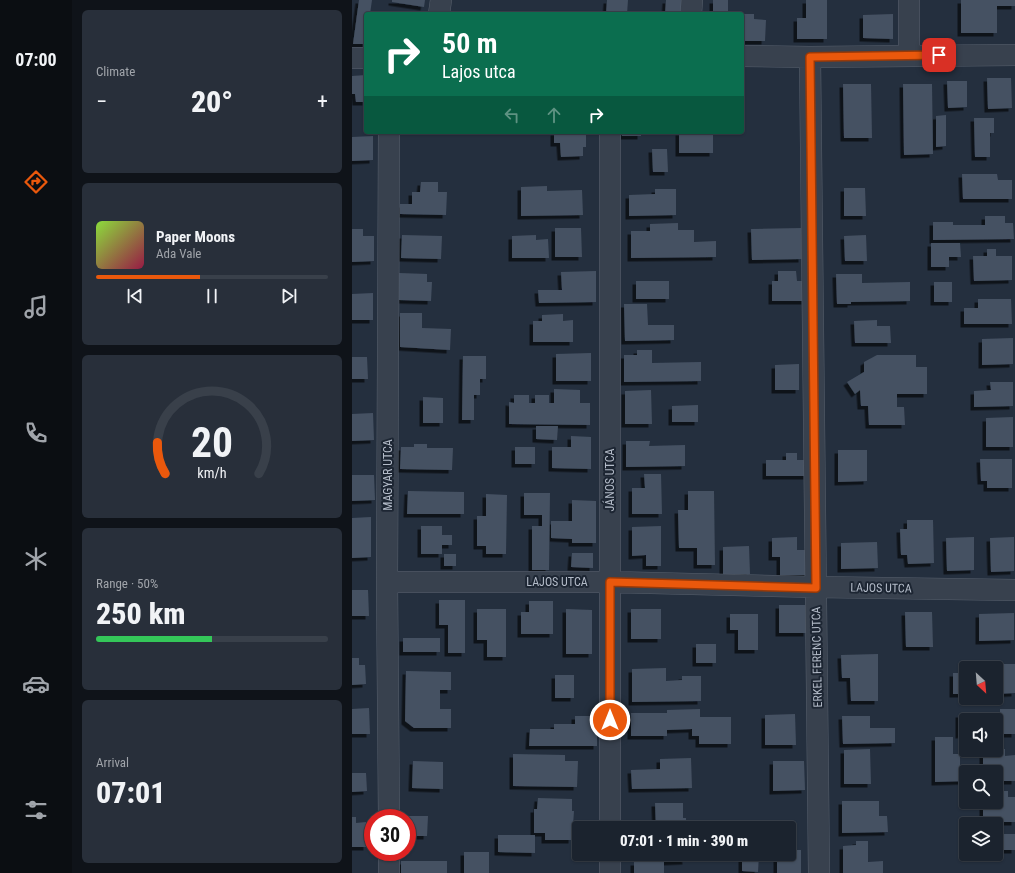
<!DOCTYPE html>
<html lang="en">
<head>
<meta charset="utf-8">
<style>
	:root { --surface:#1b232e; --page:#282f3a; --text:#f1f3f6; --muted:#a0a4aa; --line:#39404a; --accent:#ea580c }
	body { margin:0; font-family:"Roboto Condensed",sans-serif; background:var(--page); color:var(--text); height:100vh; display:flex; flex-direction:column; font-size:15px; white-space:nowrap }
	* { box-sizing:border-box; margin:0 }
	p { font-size:13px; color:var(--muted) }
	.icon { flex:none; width:22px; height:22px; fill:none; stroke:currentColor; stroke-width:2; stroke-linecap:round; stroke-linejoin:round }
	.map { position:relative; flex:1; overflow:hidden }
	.panel { display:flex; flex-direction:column; gap:10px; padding:10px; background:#0f1319; width:280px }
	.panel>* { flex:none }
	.guide { position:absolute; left:12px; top:12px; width:380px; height:122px; border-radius:4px; box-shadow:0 1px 3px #0004,0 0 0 1px var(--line); background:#0b6e4f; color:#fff; overflow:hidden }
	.needle { width:26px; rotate:154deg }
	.fabs { position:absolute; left:607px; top:661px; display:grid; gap:8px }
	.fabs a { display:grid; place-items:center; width:44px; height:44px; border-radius:4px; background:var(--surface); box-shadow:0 1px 3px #0004,0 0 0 1px var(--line); font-size:20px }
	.speed { position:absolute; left:12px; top:809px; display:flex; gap:8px; font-size:20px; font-weight:700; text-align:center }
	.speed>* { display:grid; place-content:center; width:52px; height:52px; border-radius:50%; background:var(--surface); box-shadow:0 1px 3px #0004,0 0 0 1px var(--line); line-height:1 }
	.speed .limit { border:6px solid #d22; background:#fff; color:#111 }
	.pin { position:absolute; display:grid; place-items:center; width:34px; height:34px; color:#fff; margin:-17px; border-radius:8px; box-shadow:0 2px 6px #0006 }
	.me { position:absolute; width:44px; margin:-22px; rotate:0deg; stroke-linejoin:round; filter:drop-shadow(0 0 3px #0008) }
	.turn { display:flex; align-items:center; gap:14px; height:84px; padding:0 12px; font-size:18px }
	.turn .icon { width:52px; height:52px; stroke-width:2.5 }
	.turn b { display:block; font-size:28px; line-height:34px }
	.lanes { display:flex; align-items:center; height:38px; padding:0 12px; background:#0003; justify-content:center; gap:20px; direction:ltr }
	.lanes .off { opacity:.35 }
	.big { font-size:30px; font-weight:800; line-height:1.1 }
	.panel .card { flex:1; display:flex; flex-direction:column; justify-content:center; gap:6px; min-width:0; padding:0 14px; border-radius:6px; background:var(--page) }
	.panel .dial { align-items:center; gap:0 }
	.dial svg { height:104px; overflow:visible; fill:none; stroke:var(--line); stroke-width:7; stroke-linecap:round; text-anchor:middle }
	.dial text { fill:var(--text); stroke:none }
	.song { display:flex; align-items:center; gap:12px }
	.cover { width:48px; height:48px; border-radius:6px; background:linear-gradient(135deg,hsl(90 70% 55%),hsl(340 70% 35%)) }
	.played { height:4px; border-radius:2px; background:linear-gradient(90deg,var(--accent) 45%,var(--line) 45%) }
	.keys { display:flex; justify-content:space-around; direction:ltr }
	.heat { display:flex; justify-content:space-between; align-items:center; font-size:22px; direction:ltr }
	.charge { height:6px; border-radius:3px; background:linear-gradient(90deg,#34c759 50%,var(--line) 0) }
	.trip { position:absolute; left:220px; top:821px; width:224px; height:40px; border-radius:4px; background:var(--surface); box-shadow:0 1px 3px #0004,0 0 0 1px var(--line); font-weight:800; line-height:40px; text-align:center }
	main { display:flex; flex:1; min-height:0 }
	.dock { display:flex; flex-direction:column; width:72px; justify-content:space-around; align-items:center; background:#0b0e12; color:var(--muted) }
	.dock .icon { width:28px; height:28px }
	.dock .current { color:var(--accent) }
	.dock b { font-size:18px; color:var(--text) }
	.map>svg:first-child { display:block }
	.building { fill:#455162; filter:url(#shadow) }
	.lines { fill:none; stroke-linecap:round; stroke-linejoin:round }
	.minor-casing { stroke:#565f6c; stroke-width:22 }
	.minor { stroke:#38414e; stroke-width:21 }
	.route-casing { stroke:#983908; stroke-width:10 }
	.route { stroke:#ea580c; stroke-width:7 }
	.labels { text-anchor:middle; stroke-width:4; stroke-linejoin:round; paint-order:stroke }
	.street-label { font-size:12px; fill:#b4bcc9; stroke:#1d2633 }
</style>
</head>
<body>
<main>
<nav class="dock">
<b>07:00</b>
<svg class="icon current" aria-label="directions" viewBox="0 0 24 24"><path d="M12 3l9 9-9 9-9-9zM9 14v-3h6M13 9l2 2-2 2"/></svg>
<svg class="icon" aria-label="music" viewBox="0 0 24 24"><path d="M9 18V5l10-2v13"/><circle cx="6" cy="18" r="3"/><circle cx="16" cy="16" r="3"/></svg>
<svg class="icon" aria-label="phone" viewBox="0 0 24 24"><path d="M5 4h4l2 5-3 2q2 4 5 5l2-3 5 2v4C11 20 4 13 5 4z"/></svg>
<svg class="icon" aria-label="climate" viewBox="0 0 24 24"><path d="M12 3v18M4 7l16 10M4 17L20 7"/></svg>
<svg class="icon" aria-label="car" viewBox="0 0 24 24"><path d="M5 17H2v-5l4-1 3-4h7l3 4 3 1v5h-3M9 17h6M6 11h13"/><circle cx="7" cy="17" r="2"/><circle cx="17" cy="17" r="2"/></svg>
<svg class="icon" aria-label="filters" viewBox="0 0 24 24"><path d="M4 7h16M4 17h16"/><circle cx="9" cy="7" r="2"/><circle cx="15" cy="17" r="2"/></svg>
</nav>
<section class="panel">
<div class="card"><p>Climate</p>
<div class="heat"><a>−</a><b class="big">20°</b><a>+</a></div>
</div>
<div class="card">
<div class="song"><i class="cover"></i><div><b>Paper Moons</b><p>Ada Vale</p></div></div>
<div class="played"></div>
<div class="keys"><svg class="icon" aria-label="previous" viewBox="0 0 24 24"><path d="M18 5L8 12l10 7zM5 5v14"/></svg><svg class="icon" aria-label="pause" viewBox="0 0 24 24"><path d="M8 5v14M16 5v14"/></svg><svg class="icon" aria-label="next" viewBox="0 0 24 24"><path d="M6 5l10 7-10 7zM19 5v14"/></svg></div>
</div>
<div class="card dial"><svg viewBox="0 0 100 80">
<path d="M14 69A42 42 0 1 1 86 69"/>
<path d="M14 69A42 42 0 0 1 8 45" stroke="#ea580c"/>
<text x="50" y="56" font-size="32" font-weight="700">20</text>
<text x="50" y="72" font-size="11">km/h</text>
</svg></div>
<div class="card"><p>Range · 50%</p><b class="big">250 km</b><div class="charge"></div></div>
<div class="card"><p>Arrival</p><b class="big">07:01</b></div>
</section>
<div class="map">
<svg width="663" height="873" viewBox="0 0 663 873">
	<defs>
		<filter id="shadow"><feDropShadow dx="-3.5" dy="3.5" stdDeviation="0" flood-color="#0009"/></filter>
	</defs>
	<rect width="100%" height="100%" fill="#242f3e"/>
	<!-- building -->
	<path class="building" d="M7,0H20L18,14H14V44H1Z
		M40,0H73L72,7L40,2Z
		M255,0H276L275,14H254Z
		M314,0H334L333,14H313Z
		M361,0H376V14H361Z
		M454,0H475V39H445V18H454Z
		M609,0H663V6H645V33H609Z
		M390,14H402V19L414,20L413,41H390Z
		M541,14V39L511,38V15Z
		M14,75V102H4L3,94H0V76Z
		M635,78H659L660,108L636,109Z
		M595,81H615V107L596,108Z
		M491,84H519L520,138H492Z
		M551,84H580L581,154L552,155Z
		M594,115V146L584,147V116Z
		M622,118H642V133H638V157H623Z
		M202,132H234V147H231V156L209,157L208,143H202Z
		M270,132H289V136H270Z
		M327,132H361V153H327Z
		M21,136V160L0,161V137Z
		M300,149H315L316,172H301Z
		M610,174H645L646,180H660V199H611Z
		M69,182H86V192H95L94,215L48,214V204H60V192H68Z
		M195,186V191L230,190L231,215L169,216V187Z
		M492,188H513L514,216H492Z
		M303,189H324V215L277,216V195L303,194Z
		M633,216H653V223H661L662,239L581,240V222H601V225H633Z
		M326,223V230H342V242L364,241V257L279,258V231H298V224Z
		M203,228H229L230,257H203Z
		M450,228V259L400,260L399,229Z
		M0,229H11V236H22V261L0,262Z
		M50,235L90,236L89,259L49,258Z
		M184,235V240L196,239L197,258H160V236Z
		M514,235L515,261H493L492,236Z
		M579,243H608L609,257H597V267H579Z
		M635,249H644V256H660V280L622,281L621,256H635Z
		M244,271V302L187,303L186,290H210L209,272Z
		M426,271H444L445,281H453V301H420V281H426Z
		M47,273L75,274V282H80L79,301L47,300Z
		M484,274H510V283L558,282V301L499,302V304H485Z
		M284,281H317V299H284Z
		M582,282H600V302H582Z
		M21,293V320H0V294Z
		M626,299H659L660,324H612V308H626Z
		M272,304H295L296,325H322V340L273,341Z
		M48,313H70V328L99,329L98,350L48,347Z
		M211,314V321L221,320V342H181V321H190V315Z
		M525,320V326H538L539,343H503L502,321Z
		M661,338V364L630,365V339Z
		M285,350H300V363L349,362V381L272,382V355H285Z
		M239,353V381H204V354Z
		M525,355H564V367H575V394H545V407H552L553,425H517L516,406H509L508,390L503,394L495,382L512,372V362Z
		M111,356H134V379H128V395H122V420H110Z
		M0,357H15L16,379H0Z
		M447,364V390H423V365Z
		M638,382H661V406L622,407V391L639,390Z
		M202,389L228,390V403H238V425L157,424V402L162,403V395H177V403H183V395H197V403H202Z
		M299,390L300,424H273V391Z
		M71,397L91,398V423H71Z
		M346,405V422H320V406Z
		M21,413L22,440L0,441V414Z
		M661,417V447H634V418Z
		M184,426H206L205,440L184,439Z
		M219,436L239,437V469L200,468V447H219Z
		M274,441H298L297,446L333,445V466L274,467Z
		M62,444H75V448H101L100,470L48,469L49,447H62Z
		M163,447H183V464H163Z
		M486,450H515V481L486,482Z
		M434,453H445V460H455V476H414V460H434Z
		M628,459H660V488H635V481H629Z
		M292,474H309L310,514H280V488H293Z
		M0,475H22L23,500L0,501Z
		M56,491L112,492V514H55Z
		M336,491H362L363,565H345V548H327L326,510H336Z
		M172,493H198L197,570H180V526H190V515H172Z
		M134,494L155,495L154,554H134V546H125V516H134Z
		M220,500L244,501V543H220V539L199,538V521H220Z
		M19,517V557L0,558V518Z
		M555,520H581L582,563L556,564L555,555H549L548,529H555Z
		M69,526H90V535H100V545H90V554H69Z
		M309,526V566H294V555L280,556V527Z
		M445,537V550H455L456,575H428V557H420V538Z
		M622,537V570L595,571L594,538Z
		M662,537V571L639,572L638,538Z
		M525,542L526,568L489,569V543Z
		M397,546L398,574H371V547Z
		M220,553H241V568L219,567Z
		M92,554H104V566H92Z
		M0,590H16L17,616H0Z
		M87,600H113V653H96V625H87Z
		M177,601H201V634H169V612H177Z
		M427,605H455V633H427Z
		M125,609H154V657H135V640H125Z
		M214,609L240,610V654H214Z
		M279,609H309V639H279Z
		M553,612H580L581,647H554Z
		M662,613V640L627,641V614Z
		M378,614H406V650H386V630H378Z
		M51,638H88V652H51Z
		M344,644H364V663H344Z
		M526,654V701H499L498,678H490L489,655Z
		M0,658H7V665H13L14,684L0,685Z
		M636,664H663V693L644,694V668H636Z
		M314,668V681L330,680V676H349V701L280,702V669Z
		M54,671L99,672V690H88V709H99V728H62L53,721Z
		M601,673H614V694H601Z
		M203,675H222V698H203Z
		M17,708L18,734H0V709Z
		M348,709V717H379V744H347V736H340V729L315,730V736H279V713H315V710Z
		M648,709H663V734H644V719H648Z
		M443,714L444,745H413V715Z
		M607,714H639V720H614V734L607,735Z
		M223,716H245V746H177L178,729H202V724H223Z
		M490,716H518V728H543V743L491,744Z
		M583,737H601V754H608V769H631V750L653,749V756L663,755V781H644V772H614V781L583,782Z
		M518,749L519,784H492V750Z
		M161,754L213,755V761H226L225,787L161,786Z
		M339,758L340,788L280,789L279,770L308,769V759Z
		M61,761L91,762V789L60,788Z
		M421,761H452L453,790L421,791Z
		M0,773H14L15,791L0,792Z
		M644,791H656V797H663V822H631V802H644Z
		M186,798L220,799V811H222L220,840H193V833H182V809H185Z
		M490,801H527V816H535L536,832L490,833Z
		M303,803H331V818H334V828H304Z
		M54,816H76L75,836H55Z
		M0,817H4V823L14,822L15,847H0Z
		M391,823H408L407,828H391Z
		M644,834H663V850H644Z
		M146,835H183V853L146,852Z
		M504,841H516V862L531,861V873H491V846L504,845Z
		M437,850H449V873H425V854H437Z
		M112,852H137V873H112Z
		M301,854H333L334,861L312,862V873H282V862H301Z
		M390,854H407L406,872L390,871Z
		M49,861H95V873H49Z"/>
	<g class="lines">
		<defs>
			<path id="minor" d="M557,0V55
				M87,14L89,0
				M339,14L340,0
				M390,56L458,57L663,55
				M458,57L467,873
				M0,58H14
				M37,132L35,582L37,818
				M258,132V828
				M35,582H258L464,587L663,590
				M37,852V873
				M258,854V873"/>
		</defs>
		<!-- minor casing -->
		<use href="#minor" class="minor-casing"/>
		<!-- minor -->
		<use href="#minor" class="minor"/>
	</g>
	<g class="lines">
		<defs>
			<path id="route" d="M258,720V582L464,588L458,57L587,55"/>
		</defs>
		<!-- route casing -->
		<use href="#route" class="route-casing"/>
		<!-- route -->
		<use href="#route" class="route"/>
	</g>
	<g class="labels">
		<!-- street labels -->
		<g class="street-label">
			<text transform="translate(36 475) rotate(-90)" y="4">MAGYAR UTCA</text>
			<text transform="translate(258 480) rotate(-90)" y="4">JÁNOS UTCA</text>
			<text x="205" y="586">LAJOS UTCA</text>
			<text transform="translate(529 588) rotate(1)" y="4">LAJOS UTCA</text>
			<text transform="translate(465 657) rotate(-91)" y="4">ERKEL FERENC UTCA</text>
		</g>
	</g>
</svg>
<div class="fabs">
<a><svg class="needle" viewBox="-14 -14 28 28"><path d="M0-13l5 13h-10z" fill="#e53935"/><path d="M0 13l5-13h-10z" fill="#a0a4aa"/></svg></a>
<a><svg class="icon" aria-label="sound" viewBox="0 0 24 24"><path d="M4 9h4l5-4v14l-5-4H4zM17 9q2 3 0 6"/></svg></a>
<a><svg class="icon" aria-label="search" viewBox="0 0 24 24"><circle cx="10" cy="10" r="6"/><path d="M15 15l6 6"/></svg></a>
<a><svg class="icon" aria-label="layers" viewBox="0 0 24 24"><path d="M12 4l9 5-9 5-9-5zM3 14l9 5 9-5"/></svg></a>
</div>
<div class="speed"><div class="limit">30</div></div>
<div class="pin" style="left:587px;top:55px;background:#d93025"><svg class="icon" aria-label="arrive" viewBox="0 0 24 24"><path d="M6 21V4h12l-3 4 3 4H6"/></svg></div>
<svg class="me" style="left:258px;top:720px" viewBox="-20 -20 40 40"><circle r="17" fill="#ea580c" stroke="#fff" stroke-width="3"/><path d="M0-11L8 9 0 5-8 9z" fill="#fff"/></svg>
<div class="trip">07:01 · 1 min · 390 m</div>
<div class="guide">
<div class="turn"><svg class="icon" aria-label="right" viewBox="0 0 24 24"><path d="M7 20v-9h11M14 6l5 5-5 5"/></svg><div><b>50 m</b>Lajos utca</div></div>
<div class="lanes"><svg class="icon off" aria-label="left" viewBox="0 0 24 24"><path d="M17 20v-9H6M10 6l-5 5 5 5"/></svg><svg class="icon off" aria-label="ahead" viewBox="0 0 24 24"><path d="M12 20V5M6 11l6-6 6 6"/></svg><svg class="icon" aria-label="right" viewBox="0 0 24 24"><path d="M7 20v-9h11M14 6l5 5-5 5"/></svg></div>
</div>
</div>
</main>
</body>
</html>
